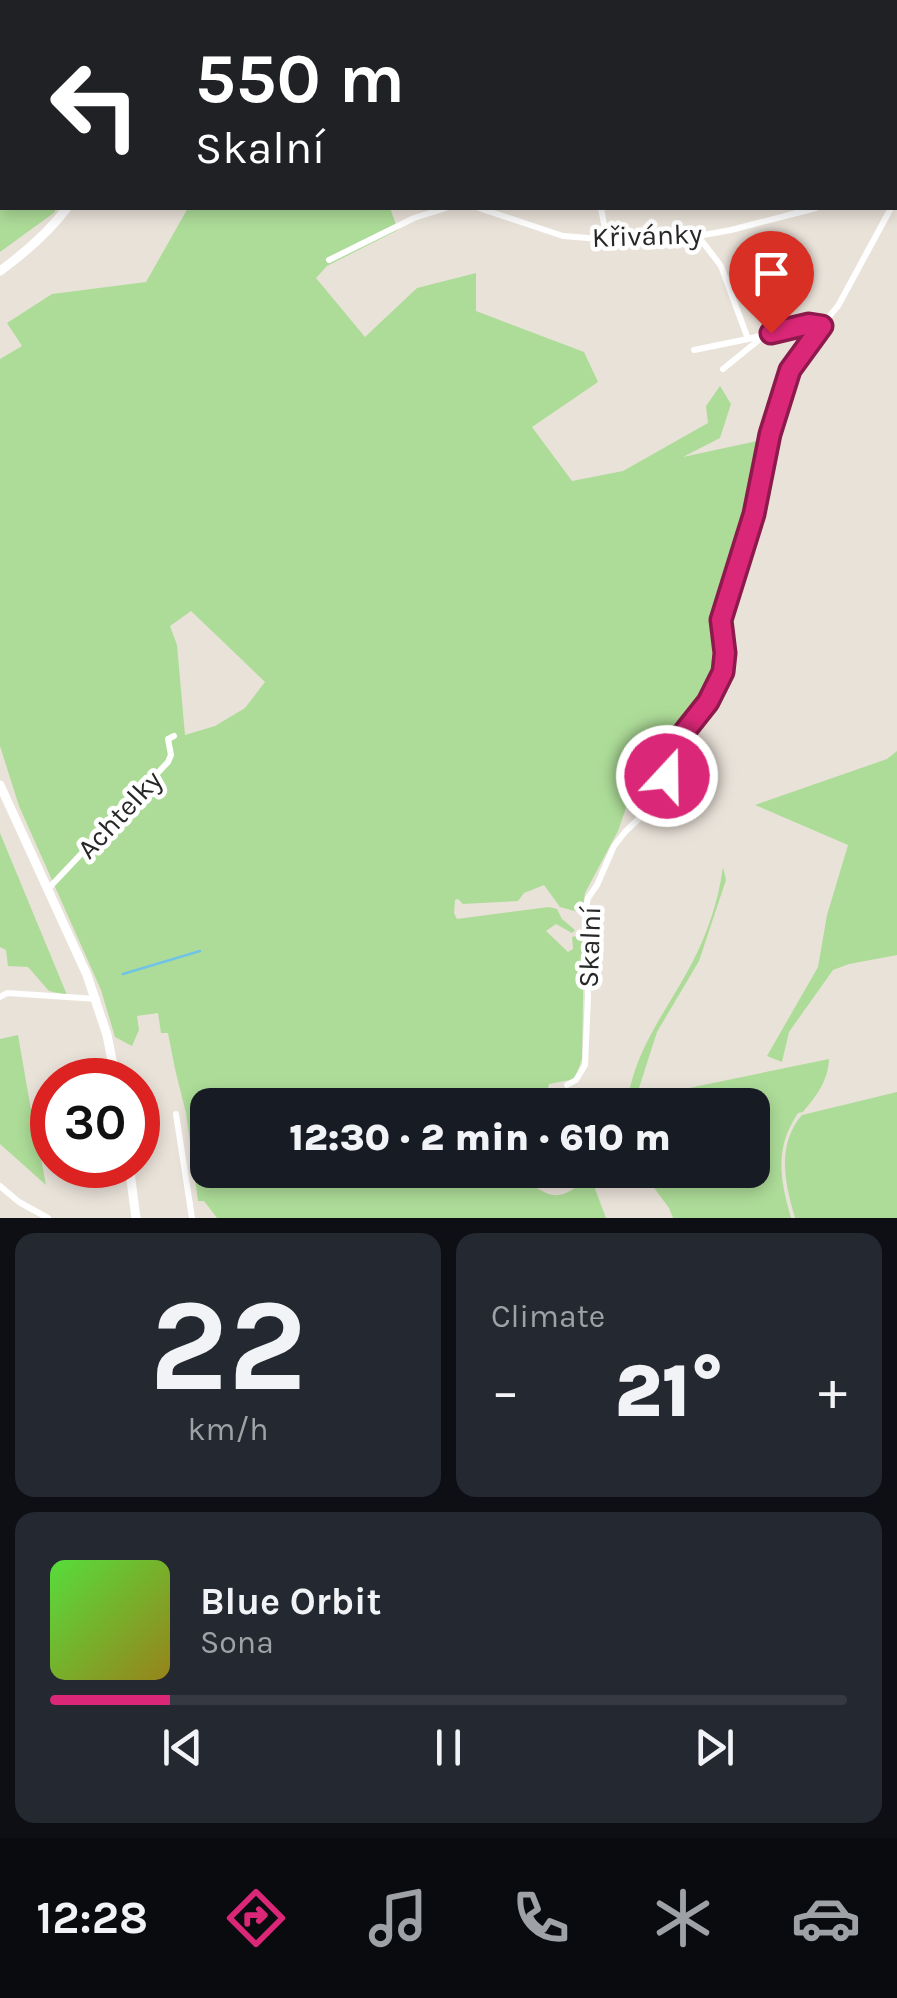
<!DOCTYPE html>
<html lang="en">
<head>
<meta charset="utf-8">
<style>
	:root { --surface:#171b24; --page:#242831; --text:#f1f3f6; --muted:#9ea1a6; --line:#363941; --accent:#db2777 }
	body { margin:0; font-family:Karla,sans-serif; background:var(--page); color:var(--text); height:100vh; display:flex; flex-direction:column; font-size:38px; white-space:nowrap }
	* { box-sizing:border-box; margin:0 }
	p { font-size:32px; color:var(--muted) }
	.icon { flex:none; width:55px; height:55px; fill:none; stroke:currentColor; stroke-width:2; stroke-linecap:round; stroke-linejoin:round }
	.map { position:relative; height:1218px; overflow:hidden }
	.side { display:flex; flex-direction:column; gap:15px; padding:15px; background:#0d0f14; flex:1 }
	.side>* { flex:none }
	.banner { position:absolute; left:0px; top:0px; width:898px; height:210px; box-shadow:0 5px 15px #0003; background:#202124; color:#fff; overflow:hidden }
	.speed { position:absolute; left:30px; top:1058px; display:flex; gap:20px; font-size:50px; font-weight:700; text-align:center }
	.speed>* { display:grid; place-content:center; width:130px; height:130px; border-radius:50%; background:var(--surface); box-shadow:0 5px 15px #0003; line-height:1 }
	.speed .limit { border:15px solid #d22; background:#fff; color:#111 }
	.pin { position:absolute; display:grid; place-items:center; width:85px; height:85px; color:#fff; margin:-102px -42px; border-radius:50% 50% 50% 0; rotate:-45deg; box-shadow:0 0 10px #0007 }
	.pin .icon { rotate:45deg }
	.me { position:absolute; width:110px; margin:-55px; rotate:21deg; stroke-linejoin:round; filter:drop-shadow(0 0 8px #0008) }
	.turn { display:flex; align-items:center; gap:35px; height:210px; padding:0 30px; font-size:45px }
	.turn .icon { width:130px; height:130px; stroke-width:2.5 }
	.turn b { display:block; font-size:70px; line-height:85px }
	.big { font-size:75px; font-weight:800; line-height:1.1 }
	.side .widget { flex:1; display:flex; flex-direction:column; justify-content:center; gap:15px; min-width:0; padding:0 35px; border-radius:20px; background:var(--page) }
	.side .dial { align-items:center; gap:0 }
	.dial b { font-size:130px; line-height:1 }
	.song { display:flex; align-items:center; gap:30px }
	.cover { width:120px; height:120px; border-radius:15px; background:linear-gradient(135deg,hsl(110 70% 55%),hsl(50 70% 35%)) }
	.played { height:10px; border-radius:5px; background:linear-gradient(90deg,var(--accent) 15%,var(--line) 15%) }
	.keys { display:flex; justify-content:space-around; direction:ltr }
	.heat { display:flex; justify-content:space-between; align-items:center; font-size:55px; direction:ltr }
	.side .tiles { flex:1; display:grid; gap:15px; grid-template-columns:1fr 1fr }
	.widget:last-child { grid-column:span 2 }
	.trip { position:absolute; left:190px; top:1088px; width:580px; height:100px; border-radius:20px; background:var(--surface); box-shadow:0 5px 15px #0003; font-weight:800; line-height:100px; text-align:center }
	.menu { display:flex; height:160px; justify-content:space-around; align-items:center; background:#090b0e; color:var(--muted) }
	.menu .icon { width:70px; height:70px }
	.menu .current { color:var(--accent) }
	.menu b { font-size:45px; color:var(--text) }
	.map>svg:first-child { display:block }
	.green { fill:#addc98; fill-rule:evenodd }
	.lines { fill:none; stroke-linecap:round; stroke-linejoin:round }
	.stream { stroke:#71c3e5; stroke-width:2.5 }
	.street { stroke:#fff; stroke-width:6 }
	.secondary { stroke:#fff; stroke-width:9 }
	.route-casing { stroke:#8e194d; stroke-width:25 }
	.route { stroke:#db2777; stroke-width:18 }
	.labels { text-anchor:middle; stroke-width:9; stroke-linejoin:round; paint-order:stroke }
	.street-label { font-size:28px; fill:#272727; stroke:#fff }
</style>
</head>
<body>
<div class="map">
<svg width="897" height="1218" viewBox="0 0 897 1218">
	<rect width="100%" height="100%" fill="#e9e2d9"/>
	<!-- green -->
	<path class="green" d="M0,0H36L37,2H2V208H55V212L0,252Z
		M188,208H390L398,230L327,266L316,278L365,337L417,288L476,273V311L584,352L598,382L532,427L572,481L623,471L708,423L706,406L720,386L731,404L720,438L683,457L766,439L752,511L724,602C709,623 728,644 723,666C720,682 704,704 693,716L688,712L656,750L636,779L618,831L585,893L582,913L560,907L544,885L524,893L518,901L463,904L458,899L455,900L454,913L457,919L549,907L557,909L562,919L575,930L572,933L556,924L546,931L568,952L573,949L572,937L577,936L579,940L584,941L582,1059L575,1079L549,1084L546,1096L567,1105H208V1170H539L533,1177L538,1189C543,1191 548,1195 554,1195C569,1197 577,1182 592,1181L606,1218H217L204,1201H198L186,1113L175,1069L168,1033H161L158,1013L137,1016L139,1030L132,1046L115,1037L101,990L19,806L0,746V359L22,346L7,323L52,294L146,282ZM191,611L265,682L245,708L215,726L185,735L177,645L170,626Z
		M897,751V955L849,964L833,970L789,1032L782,1062L767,1056L818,967L827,915L848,845L755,805L887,759Z
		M0,833L67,995L49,991L28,967L8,966L6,950L0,947Z
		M723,867L726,880L699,961L657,1032L639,1088V1097L655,1095L829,1059C828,1081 817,1095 803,1112L798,1113C774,1149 780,1179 791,1218H673L669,1208L641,1170H752V1105H627C634,1049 667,1011 692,963C708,932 718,902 723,867Z
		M18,1035L31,1110L43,1114L52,1113V1156L41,1158L46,1185L0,1144V1039Z
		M897,1092V1218H795C785,1184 776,1145 802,1115Z"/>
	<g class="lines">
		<!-- stream -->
		<path class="stream" d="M852,2L861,0
			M123,974L200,951"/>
		<!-- street -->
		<path class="street" d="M895,190L897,191
			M895,199L897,196
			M479,208L563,236L613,240L698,236L731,230L816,208
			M601,208L607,240
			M698,236L721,266L748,339
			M329,260L414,218L446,208
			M694,350L748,339L809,323L821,326L838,306L891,208
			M723,369L760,339
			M48,889L168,762L171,755L168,739L174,736
			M0,997L7,993L97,999
			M567,1085L576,1080L585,1065L588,996L585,912L588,898L597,885L614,846L625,832L654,804L664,789L667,757L670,750L708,702L723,673L725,653L721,621L754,514L770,434L790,370L821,326
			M176,1114L192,1218
			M0,1186L19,1202L48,1218"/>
		<!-- secondary -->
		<path class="secondary" d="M879,0L881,2
			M147,2L148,0
			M895,18L897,20
			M0,271C26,252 48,233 67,208
			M0,785L87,975L107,1035L116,1080
			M129,1165L136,1218"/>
	</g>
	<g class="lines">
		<defs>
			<path id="route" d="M667,776V757L670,750L708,702L723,672L725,653L721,620L754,514L770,434L790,370L822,326L809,324L771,333"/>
		</defs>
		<!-- route casing -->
		<use href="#route" class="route-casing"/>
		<!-- route -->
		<use href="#route" class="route"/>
	</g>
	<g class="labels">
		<!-- street labels -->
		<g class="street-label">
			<text transform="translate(647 235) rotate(-2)" y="10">Křivánky</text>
			<text transform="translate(119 814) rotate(-47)" y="10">Achtelky</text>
			<text transform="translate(589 947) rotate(-88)" y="10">Skalní</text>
		</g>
	</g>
</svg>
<div class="speed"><div class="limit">30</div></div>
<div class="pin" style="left:771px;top:333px;background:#d93025"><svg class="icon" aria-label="arrive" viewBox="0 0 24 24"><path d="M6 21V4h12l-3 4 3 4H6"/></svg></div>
<svg class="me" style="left:667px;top:776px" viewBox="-20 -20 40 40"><circle r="17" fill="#db2777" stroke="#fff" stroke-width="3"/><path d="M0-11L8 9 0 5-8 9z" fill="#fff"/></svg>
<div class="trip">12:30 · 2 min · 610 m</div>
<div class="banner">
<div class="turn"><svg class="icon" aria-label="left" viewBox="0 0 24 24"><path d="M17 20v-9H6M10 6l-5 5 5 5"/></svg><div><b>550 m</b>Skalní</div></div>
</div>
</div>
<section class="side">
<div class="tiles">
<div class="widget dial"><b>22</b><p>km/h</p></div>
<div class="widget"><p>Climate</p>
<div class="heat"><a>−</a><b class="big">21°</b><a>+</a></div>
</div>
<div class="widget">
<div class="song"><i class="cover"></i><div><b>Blue Orbit</b><p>Sona</p></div></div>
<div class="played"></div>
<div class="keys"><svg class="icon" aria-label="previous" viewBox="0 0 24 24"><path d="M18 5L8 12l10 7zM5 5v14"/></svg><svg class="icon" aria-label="pause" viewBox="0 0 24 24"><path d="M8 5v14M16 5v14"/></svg><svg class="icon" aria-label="next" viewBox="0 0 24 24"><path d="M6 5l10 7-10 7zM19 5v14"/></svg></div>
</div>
</div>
</section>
<nav class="menu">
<b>12:28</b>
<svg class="icon current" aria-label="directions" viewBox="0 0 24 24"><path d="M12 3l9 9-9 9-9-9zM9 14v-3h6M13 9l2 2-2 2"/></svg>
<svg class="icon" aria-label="music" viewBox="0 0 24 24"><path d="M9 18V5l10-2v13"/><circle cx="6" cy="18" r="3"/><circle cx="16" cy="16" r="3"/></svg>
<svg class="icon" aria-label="phone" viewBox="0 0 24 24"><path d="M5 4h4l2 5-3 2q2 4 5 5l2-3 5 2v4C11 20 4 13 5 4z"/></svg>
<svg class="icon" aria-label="climate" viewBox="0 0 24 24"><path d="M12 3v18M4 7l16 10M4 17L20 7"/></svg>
<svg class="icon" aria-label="car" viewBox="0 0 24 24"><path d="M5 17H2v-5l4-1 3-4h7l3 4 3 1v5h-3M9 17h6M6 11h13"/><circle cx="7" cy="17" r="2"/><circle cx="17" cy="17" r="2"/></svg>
</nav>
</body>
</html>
